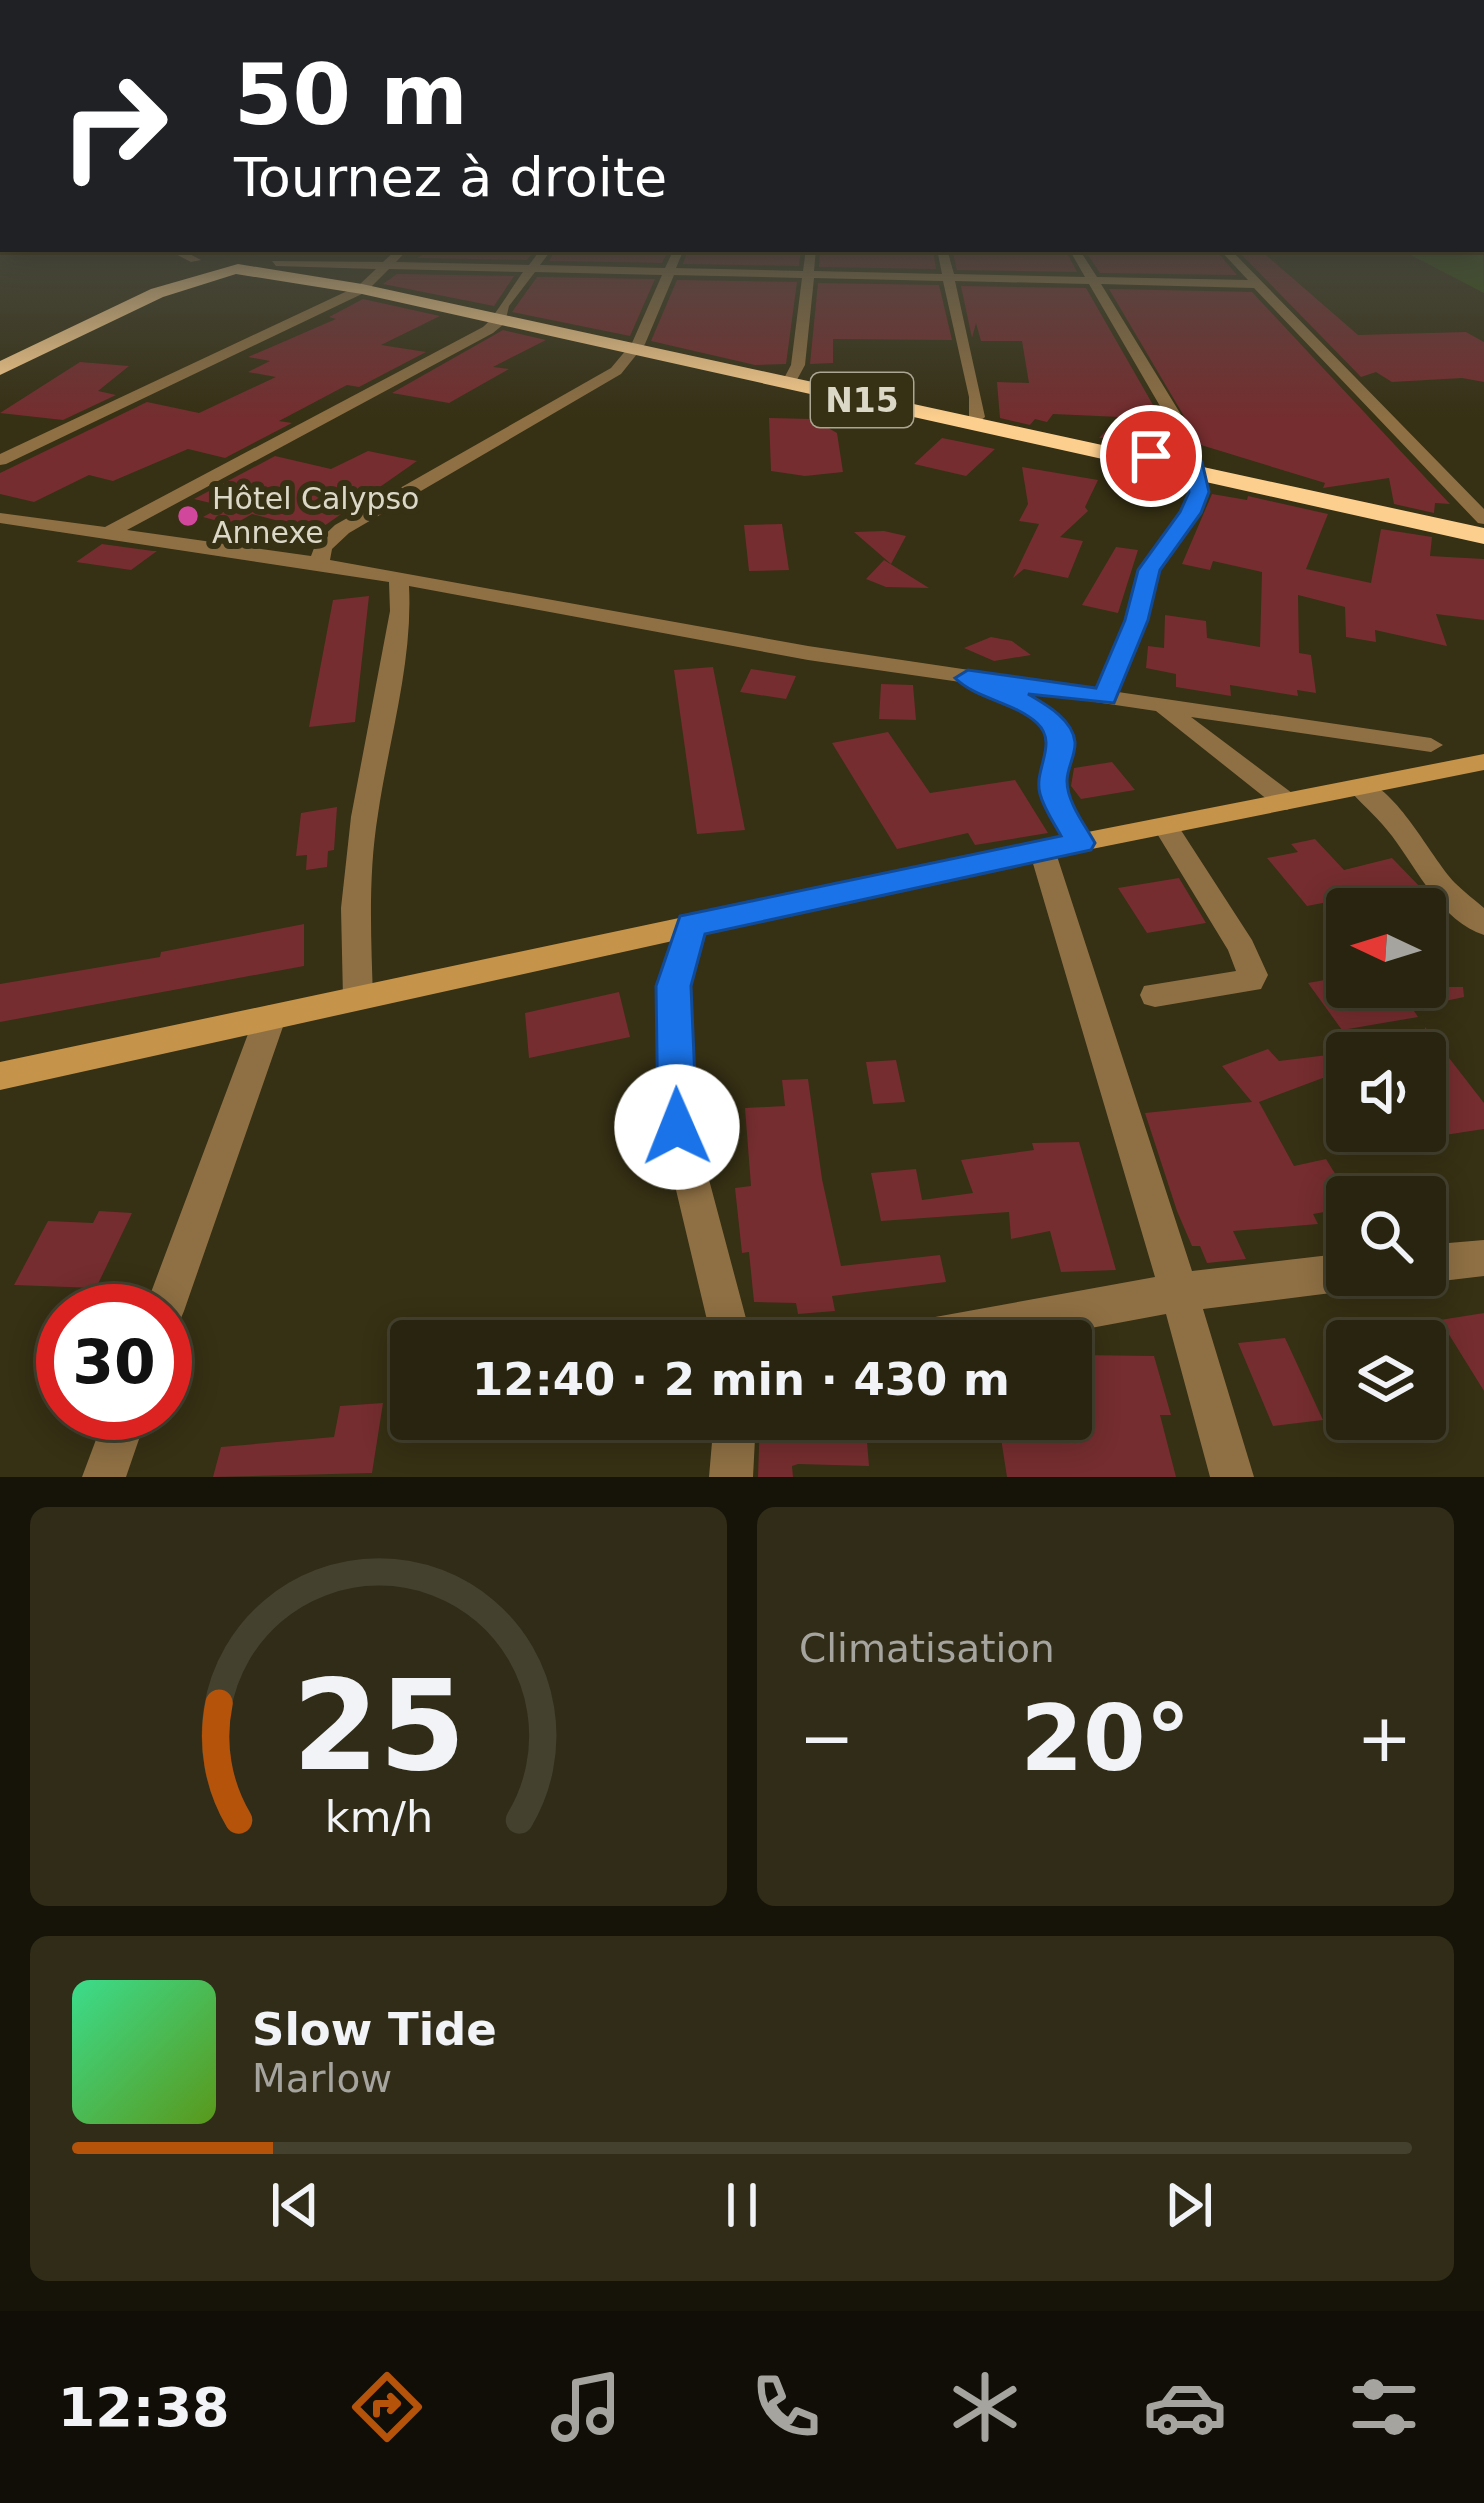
<!DOCTYPE html>
<html lang="fr">
<head>
<meta charset="utf-8">
<style>
	:root { --surface:#28240f; --page:#302c18; --text:#f1f3f6; --muted:#a5a49e; --line:#44412f; --accent:#b45309 }
	body { margin:0; font-family:"DejaVu Sans",sans-serif; background:var(--page); color:var(--text); height:100vh; display:flex; flex-direction:column; font-size:45px; white-space:nowrap }
	* { box-sizing:border-box; margin:0 }
	p { font-size:39px; color:var(--muted) }
	.icon { flex:none; width:66px; height:66px; fill:none; stroke:currentColor; stroke-width:2; stroke-linecap:round; stroke-linejoin:round }
	.map { position:relative; height:1477px; overflow:hidden }
	.panel { display:flex; flex-direction:column; gap:30px; padding:30px; background:#161408; flex:1 }
	.panel>* { flex:none }
	.banner { position:absolute; left:0px; top:0px; width:1485px; height:252px; box-shadow:0 6px 30px #0003,0 0 0 3px var(--line); background:#202124; color:#fff; overflow:hidden }
	.needle { width:78px; rotate:274deg }
	.tools { position:absolute; left:1326px; top:888px; display:grid; gap:24px }
	.tools a { display:grid; place-items:center; width:120px; height:120px; border-radius:12px; background:var(--surface); box-shadow:0 6px 30px #0003,0 0 0 3px var(--line); font-size:60px }
	.speed { position:absolute; left:36px; top:1284px; display:flex; gap:24px; font-size:60px; font-weight:700; text-align:center }
	.speed>* { display:grid; place-content:center; width:156px; height:156px; border-radius:50%; background:var(--surface); box-shadow:0 6px 30px #0003,0 0 0 3px var(--line); line-height:1 }
	.speed .limit { border:18px solid #d22; background:#fff; color:#111 }
	.pin { position:absolute; display:grid; place-items:center; width:102px; height:102px; color:#fff; margin:-51px; border:6px solid #fff; border-radius:50%; box-shadow:0 3px 12px #0007 }
	.me { position:absolute; width:132px; margin:-66px; rotate:359deg; stroke-linejoin:round; filter:drop-shadow(0 0 9px #0008) }
	.turn { display:flex; align-items:center; gap:42px; height:252px; padding:0 36px; font-size:54px }
	.turn .icon { width:156px; height:156px; stroke-width:2.5 }
	.turn b { display:block; font-size:84px; line-height:102px }
	.big { font-size:90px; font-weight:800; line-height:1.1 }
	.panel .widget { flex:1; display:flex; flex-direction:column; justify-content:center; gap:18px; min-width:0; padding:0 42px; border-radius:18px; background:var(--page) }
	.panel .dial { align-items:center; gap:0 }
	.dial svg { height:312px; overflow:visible; fill:none; stroke:var(--line); stroke-width:7; stroke-linecap:round; text-anchor:middle }
	.dial text { fill:var(--text); stroke:none }
	.song { display:flex; align-items:center; gap:36px }
	.cover { width:144px; height:144px; border-radius:18px; background:linear-gradient(135deg,hsl(150 70% 55%),hsl(90 70% 35%)) }
	.played { height:12px; border-radius:6px; background:linear-gradient(90deg,var(--accent) 15%,var(--line) 15%) }
	.keys { display:flex; justify-content:space-around; direction:ltr }
	.heat { display:flex; justify-content:space-between; align-items:center; font-size:66px; direction:ltr }
	.panel .tiles { flex:1; display:grid; gap:30px; grid-template-columns:1fr 1fr }
	.widget:last-child { grid-column:span 2 }
	.trip { position:absolute; left:390px; top:1320px; width:702px; height:120px; border-radius:12px; background:var(--surface); box-shadow:0 6px 30px #0003,0 0 0 3px var(--line); font-weight:800; line-height:120px; text-align:center }
	.tabs { display:flex; height:192px; justify-content:space-around; align-items:center; background:#100e06; color:var(--muted) }
	.tabs .icon { width:84px; height:84px }
	.tabs .on { color:var(--accent) }
	.tabs b { font-size:54px; color:var(--text) }
	.map>svg:first-child { display:block }
	.green { fill:#334e0d }
	.building { fill:#752d2f }
	.lines { fill:none; stroke-linecap:round; stroke-linejoin:round }
	.street { fill:#8f7044; fill-rule:evenodd }
	.secondary { fill:#c59349; fill-rule:evenodd }
	.highway { fill:#fdcf8e; fill-rule:evenodd }
	.route { fill:#1a73e8; stroke:#114b97; stroke-width:3 }
	.hotel-dot { fill:#d1479c; stroke:#363014; stroke-width:4.5 }
	.labels { text-anchor:middle; stroke-width:12; stroke-linejoin:round; paint-order:stroke }
	.far-poi-label { font-size:30px; fill:#dbd8c8; stroke:#363014; text-anchor:start }
	.shield { fill:#363014; stroke:#aaa692; stroke-width:3 }
	.shield-label { font-size:33px; font-weight:bold; fill:#dbd8c8 }
</style>
</head>
<body>
<div class="map">
<svg width="1484" height="1477" viewBox="0 0 1484 1477">
	<rect width="100%" height="100%" fill="#363014"/>
	<!-- green -->
	<path class="green" d="M1482,217L1484,293L1399,249H1482Z"/>
	<!-- building -->
	<path class="building" d="M430,249H535L527,260L418,258Z
		M556,249H669L662,263L549,261Z
		M688,249H801L799,266L683,264Z
		M820,249H933L936,269L819,267Z
		M952,249H1065L1077,272L957,270Z
		M1084,249H1215L1237,275L1100,273Z
		M1236,249H1259L1358,335L1466,332L1484,342V382L1462,378L1392,382L1376,372L1361,377Z
		M397,274L514,276L494,306L383,284Z
		M537,277L655,279L630,336L512,312Z
		M677,280L797,282L786,364L755,365L651,341Z
		M818,283L939,285L952,340L833,339V363L810,364Z
		M961,286L1086,288L1168,431L1163,429L1153,439L1099,438L1120,417L1053,414L1047,422L1035,419L1030,425L1000,418L997,382L1029,383L1022,341H981L976,323L972,338Z
		M1109,289L1252,292L1450,504L1435,503L1434,513L1394,504L1389,478L1323,488L1325,483L1201,445Z
		M363,299L440,316L381,345L426,352L359,387L347,385L279,421L292,423L225,458L188,449L113,481L89,475L34,502L0,494V473L147,402L199,413L276,377L248,372L270,361L248,357L336,319L329,317Z
		M503,330L546,340L493,367L509,369L449,403L392,393Z
		M80,362L129,366L98,391L116,395L63,420L0,413Z
		M769,418L813,419L837,433L843,472L805,476L771,471Z
		M942,438L962,442L995,449L966,476L914,464Z
		M368,451L417,461L317,531L252,514L233,525L203,517L223,506L194,499L275,456L331,469Z
		M1022,467L1098,480L1085,507L1088,511L1060,537L1083,541L1068,578L1024,569L1013,578L1039,524L1019,521L1028,504Z
		M1212,494L1247,500L1248,496L1328,514L1306,569L1371,583L1381,529L1432,537L1430,556L1484,559V620L1436,614L1447,646L1375,630L1376,642L1346,637L1345,607L1298,595L1299,653L1311,655L1316,693L1297,690L1298,696L1230,685L1231,696L1176,687V674L1146,668L1148,646L1164,648L1165,615L1206,621L1207,638L1260,647L1262,572L1213,561L1210,570L1182,564Z
		M782,524L789,570L749,571L744,525Z
		M884,531L906,536L891,564L854,532Z
		M102,544L153,551H157L131,570L76,562Z
		M1116,547L1138,550L1118,613L1082,605Z
		M884,560L929,588L886,587L866,579Z
		M369,596L355,722L309,727L333,600Z
		M991,637L1012,641L1031,655L994,661L964,648Z
		M713,667L745,830L697,834L674,670Z
		M751,669L796,676L786,699L740,692Z
		M881,684L913,685L916,720L879,719Z
		M888,732L930,793L1015,780L1048,833L975,845L968,833L897,849L832,743Z
		M1112,762L1135,790L1081,799L1071,786L1074,768Z
		M337,807L334,850L328,851L327,867L306,870L307,855L296,856L301,813Z
		M1315,839L1344,870L1392,858L1424,891L1395,895L1390,890L1307,906L1267,858L1298,852L1291,844Z
		M1179,878L1206,923L1147,933L1118,888Z
		M304,924V966L0,1022V984L160,957L161,952Z
		M1347,976V987H1463L1464,997L1412,1008L1418,1017L1342,1030L1308,983Z
		M619,992L630,1037L529,1058L525,1013Z
		M1425,1027L1484,1103V1129L1425,1138Z
		M1268,1049L1279,1061L1377,1049L1378,1053H1347V1105L1328,1076L1259,1102L1294,1166L1326,1159L1347,1193V1208L1313,1214L1318,1224L1233,1231L1246,1259L1207,1263L1200,1246H1192L1177,1211L1145,1113L1252,1102L1222,1066Z
		M896,1060L905,1102L873,1104L866,1062Z
		M808,1079L822,1179L841,1266L940,1255L946,1282L832,1296L835,1311L798,1314L796,1303L754,1302L749,1252L742,1253L735,1188L751,1186L745,1108L785,1106L782,1080Z
		M1079,1142L1116,1270L1061,1272L1050,1231L1011,1239L1009,1212L881,1221L871,1173L916,1169L922,1200L973,1193L961,1160L1034,1150L1032,1143Z
		M99,1211L132,1213L96,1288L14,1285L48,1221L93,1223Z
		M1484,1313V1391L1440,1320Z
		M1285,1338L1323,1420L1273,1426L1238,1343Z
		M1078,1355L1154,1356L1171,1415H1160L1176,1477H1007L998,1419L1093,1425Z
		M383,1403L372,1473L213,1477L221,1447L334,1437L340,1406Z
		M760,1419H911L913,1439L867,1442L869,1466L798,1464L792,1466L793,1477H758Z"/>
	<g class="lines">
		<!-- street -->
		<path class="street" d="M0,228H3V234H0Z
			M166,249H180L201,260L191,262Z
			M235,249L225,253L220,250V249Z
			M397,249H408L396,262L529,265L541,249H552L540,265L665,268L674,249H684L676,268L803,271L806,249H816L814,271L942,274L937,249H947L954,274L1085,277L1069,249H1079L1097,277L1248,280L1219,249H1230L1484,509V524L1478,523L1254,288L1101,284L1180,413L1201,456L1208,492L1199,513L1159,570L1146,620L1118,692L1431,738L1443,745L1431,752L1191,717L1296,796L1300,802L1287,810L1278,808L1156,711L1021,691C1044,703 1080,723 1073,754C1070,767 1064,777 1067,791C1070,811 1083,827 1093,843L1089,850H1071C1058,831 1043,811 1041,788C1039,774 1048,764 1049,750C1053,719 1012,704 989,694L988,686L808,660L409,586C413,662 389,739 378,814C368,875 371,936 373,998L369,1007L358,1010L347,1007L343,998L341,908L351,817L390,611L389,582L0,523V513L105,527L483,327C494,318 512,287 523,272L389,269L366,292L6,464L0,465V454L358,286L376,269L276,266L272,261L383,262ZM535,272L662,275L632,343L611,368L335,525L316,543L311,556L127,530L493,333L505,323L509,306ZM674,275L802,278L791,365L781,384L788,388L793,387L805,365L814,278L943,281L969,397V416L964,423L972,428L985,417L955,281L1089,284L1164,413L1185,456L1190,492L1181,512L1139,570L1126,620L1097,689L808,646L330,560L332,549L349,533L621,374L645,344Z
			M1361,779C1398,789 1429,855 1455,883C1464,892 1475,900 1484,908V935C1442,922 1417,869 1392,836C1380,820 1365,807 1352,793L1348,787Z
			M1166,818L1175,821L1252,940L1268,975L1261,989L1155,1007L1144,1004L1140,995L1144,986L1236,971L1228,950L1153,827L1157,821Z
			M1042,841L1052,843L1055,850L1192,1271L1347,1253V1275H1365L1361,1285L1347,1291L1203,1309L1254,1477H1210L1166,1314L1021,1341H893L899,1327L913,1321L1155,1277L1029,850L1032,843Z
			M691,913L701,916L705,924L689,986L695,1127L752,1341H712L661,1127L659,986L677,924L681,916Z
			M270,1005L281,1009L286,1018L184,1311L178,1325L165,1330V1311H144L254,1018L259,1009Z
			M1484,1240V1276L1425,1283L1412,1277L1425,1275V1245Z
			M106,1413H148L126,1477H82Z
			M714,1419H756L753,1477H709Z"/>
		<!-- secondary -->
		<path class="secondary" d="M1484,754V770L1042,859L0,1090V1062L1042,841Z"/>
		<!-- highway -->
		<path class="highway" d="M238,264L362,284L1484,528V544L362,294L236,274L163,297L0,375V361L151,289Z"/>
	</g>
	<!-- sky -->
	<linearGradient id="sky" x2="0" y2="1"><stop stop-color="#1e1a0b"/><stop offset="0.51" stop-color="#4c4e45"/><stop offset="1" stop-color="#4c4e45" stop-opacity="0"/></linearGradient>
	<rect width="1484" height="419" fill="url(#sky)"/>
	<!-- route -->
	<path class="route" d="M1151,450L1202,462L1209,492L1201,513L1160,570L1148,620L1114,703L1028,694C1045,704 1073,719 1075,742C1076,755 1067,768 1067,781C1067,802 1085,825 1095,843L1091,850L705,934L691,986L697,1127L691,1139L677,1144L664,1139L658,1127L656,986L680,916L1061,836C1054,823 1044,809 1040,794C1033,769 1059,744 1037,723C1014,702 976,699 955,678L968,670L1096,688L1125,620L1138,570L1180,512L1189,492L1186,470L1145,460L1142,456Z"/>
	<!-- markers -->
	<circle class="hotel-dot" cx="188" cy="516" r="12"/>
	<g class="labels">
		<!-- far-poi labels -->
		<g class="far-poi-label">
			<text x="212" y="509">Hôtel Calypso<tspan x="212" dy="34">Annexe</tspan></text>
		</g>
		<!-- shield labels -->
		<rect class="shield" x="811" y="373" width="102" height="54" rx="9"/>
		<g class="shield-label">
			<text x="862" y="412">N15</text>
		</g>
	</g>
</svg>
<div class="tools">
<a><svg class="needle" viewBox="-14 -14 28 28"><path d="M0-13l5 13h-10z" fill="#e53935"/><path d="M0 13l5-13h-10z" fill="#a5a49e"/></svg></a>
<a><svg class="icon" aria-label="sound" viewBox="0 0 24 24"><path d="M4 9h4l5-4v14l-5-4H4zM17 9q2 3 0 6"/></svg></a>
<a><svg class="icon" aria-label="search" viewBox="0 0 24 24"><circle cx="10" cy="10" r="6"/><path d="M15 15l6 6"/></svg></a>
<a><svg class="icon" aria-label="layers" viewBox="0 0 24 24"><path d="M12 4l9 5-9 5-9-5zM3 14l9 5 9-5"/></svg></a>
</div>
<div class="speed"><div class="limit">30</div></div>
<div class="pin" style="left:1151px;top:456px;background:#d93025"><svg class="icon" aria-label="arrive" viewBox="0 0 24 24"><path d="M6 21V4h12l-3 4 3 4H6"/></svg></div>
<svg class="me" style="left:677px;top:1127px" viewBox="-20 -20 40 40"><circle r="19" fill="#fff"/><path d="M0-13L10 11 0 6-10 11z" fill="#1a73e8"/></svg>
<div class="trip">12:40 · 2 min · 430 m</div>
<div class="banner">
<div class="turn"><svg class="icon" aria-label="right" viewBox="0 0 24 24"><path d="M7 20v-9h11M14 6l5 5-5 5"/></svg><div><b>50 m</b>Tournez à droite</div></div>
</div>
</div>
<section class="panel">
<div class="tiles">
<div class="widget dial"><svg viewBox="0 0 100 80">
<path d="M14 69A42 42 0 1 1 86 69"/>
<path d="M14 69A42 42 0 0 1 9 39" stroke="#b45309"/>
<text x="50" y="56" font-size="32" font-weight="700">25</text>
<text x="50" y="72" font-size="11">km/h</text>
</svg></div>
<div class="widget"><p>Climatisation</p>
<div class="heat"><a>−</a><b class="big">20°</b><a>+</a></div>
</div>
<div class="widget">
<div class="song"><i class="cover"></i><div><b>Slow Tide</b><p>Marlow</p></div></div>
<div class="played"></div>
<div class="keys"><svg class="icon" aria-label="previous" viewBox="0 0 24 24"><path d="M18 5L8 12l10 7zM5 5v14"/></svg><svg class="icon" aria-label="pause" viewBox="0 0 24 24"><path d="M8 5v14M16 5v14"/></svg><svg class="icon" aria-label="next" viewBox="0 0 24 24"><path d="M6 5l10 7-10 7zM19 5v14"/></svg></div>
</div>
</div>
</section>
<nav class="tabs">
<b>12:38</b>
<svg class="icon on" aria-label="directions" viewBox="0 0 24 24"><path d="M12 3l9 9-9 9-9-9zM9 14v-3h6M13 9l2 2-2 2"/></svg>
<svg class="icon" aria-label="music" viewBox="0 0 24 24"><path d="M9 18V5l10-2v13"/><circle cx="6" cy="18" r="3"/><circle cx="16" cy="16" r="3"/></svg>
<svg class="icon" aria-label="phone" viewBox="0 0 24 24"><path d="M5 4h4l2 5-3 2q2 4 5 5l2-3 5 2v4C11 20 4 13 5 4z"/></svg>
<svg class="icon" aria-label="climate" viewBox="0 0 24 24"><path d="M12 3v18M4 7l16 10M4 17L20 7"/></svg>
<svg class="icon" aria-label="car" viewBox="0 0 24 24"><path d="M5 17H2v-5l4-1 3-4h7l3 4 3 1v5h-3M9 17h6M6 11h13"/><circle cx="7" cy="17" r="2"/><circle cx="17" cy="17" r="2"/></svg>
<svg class="icon" aria-label="filters" viewBox="0 0 24 24"><path d="M4 7h16M4 17h16"/><circle cx="9" cy="7" r="2"/><circle cx="15" cy="17" r="2"/></svg>
</nav>
</body>
</html>
